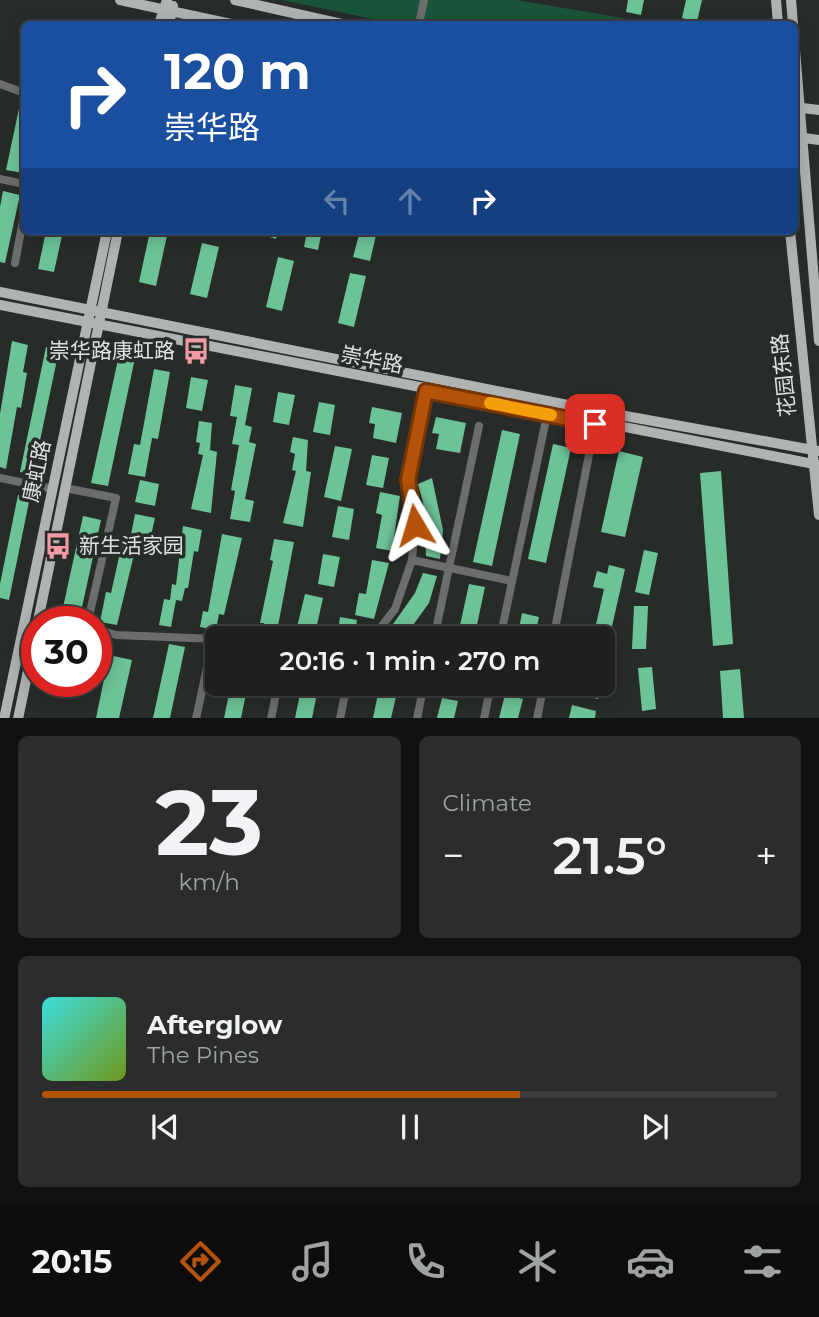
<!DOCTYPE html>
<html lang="en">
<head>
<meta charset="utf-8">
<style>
	:root { --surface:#1d201f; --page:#2a2d2c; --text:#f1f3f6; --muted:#a0a3a4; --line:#3b3e3d; --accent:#b45309 }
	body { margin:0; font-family:Montserrat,"Noto Sans SC",sans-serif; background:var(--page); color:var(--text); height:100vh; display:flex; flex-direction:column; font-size:26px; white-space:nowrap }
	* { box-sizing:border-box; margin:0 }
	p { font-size:23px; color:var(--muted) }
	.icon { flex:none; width:38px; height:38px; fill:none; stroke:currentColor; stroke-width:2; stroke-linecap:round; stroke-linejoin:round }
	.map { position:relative; height:718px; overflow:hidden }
	.side { display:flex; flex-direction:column; gap:18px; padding:18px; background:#101211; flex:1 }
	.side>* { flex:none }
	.guide { position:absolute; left:21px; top:21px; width:777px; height:214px; border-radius:10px; box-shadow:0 4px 18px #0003,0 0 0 2px var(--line); background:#1a4fa0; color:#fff; overflow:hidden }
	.speed { position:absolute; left:21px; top:606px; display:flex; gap:14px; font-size:35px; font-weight:700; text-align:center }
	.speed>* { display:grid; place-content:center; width:91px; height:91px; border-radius:50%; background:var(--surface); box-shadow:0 4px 18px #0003,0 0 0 2px var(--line); line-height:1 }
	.speed .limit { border:10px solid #d22; background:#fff; color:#111 }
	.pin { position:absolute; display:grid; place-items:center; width:60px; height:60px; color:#fff; margin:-30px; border-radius:14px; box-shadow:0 4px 10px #0006 }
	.me { position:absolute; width:77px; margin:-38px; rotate:353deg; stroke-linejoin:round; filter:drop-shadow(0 0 5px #0008) }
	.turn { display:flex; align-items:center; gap:24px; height:147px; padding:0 28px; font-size:32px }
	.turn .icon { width:91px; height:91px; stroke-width:2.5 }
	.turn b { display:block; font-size:49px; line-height:60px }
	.lanes { display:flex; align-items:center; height:66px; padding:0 28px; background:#0003; justify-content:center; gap:35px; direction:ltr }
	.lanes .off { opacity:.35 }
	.big { font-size:52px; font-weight:600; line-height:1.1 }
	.side .widget { flex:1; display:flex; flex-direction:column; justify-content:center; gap:10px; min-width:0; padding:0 24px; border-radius:10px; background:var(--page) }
	.side .dial { align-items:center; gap:0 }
	.dial b { font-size:91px; line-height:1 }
	.song { display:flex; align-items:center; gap:21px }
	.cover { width:84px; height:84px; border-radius:10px; background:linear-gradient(135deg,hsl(180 70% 55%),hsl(80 70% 35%)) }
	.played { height:7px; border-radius:4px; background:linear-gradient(90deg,var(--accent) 65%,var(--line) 65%) }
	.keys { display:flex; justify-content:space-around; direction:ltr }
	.heat { display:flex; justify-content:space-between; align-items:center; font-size:38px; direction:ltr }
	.side .tiles { flex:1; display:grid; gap:18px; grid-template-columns:1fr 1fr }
	.widget:last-child { grid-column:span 2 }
	.trip { position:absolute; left:205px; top:626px; width:410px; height:70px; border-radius:10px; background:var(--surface); box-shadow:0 4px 18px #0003,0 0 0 2px var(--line); font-weight:600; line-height:70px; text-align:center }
	.dock { display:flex; height:112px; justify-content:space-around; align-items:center; background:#0c0d0c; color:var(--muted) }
	.dock .icon { width:49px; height:49px }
	.dock .current { color:var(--accent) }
	.dock b { font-size:32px; color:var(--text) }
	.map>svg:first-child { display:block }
	.green { fill:#1a553b }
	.building { fill:#6dc398 }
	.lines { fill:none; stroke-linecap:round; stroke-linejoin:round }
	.minor { stroke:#6c6e6d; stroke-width:8 }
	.major { stroke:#afb3b1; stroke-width:10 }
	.route-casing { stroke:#753606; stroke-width:18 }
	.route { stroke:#b45309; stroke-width:12 }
	.slow { stroke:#f59e0b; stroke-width:12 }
	.labels { text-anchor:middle; stroke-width:7; stroke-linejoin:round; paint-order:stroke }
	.poi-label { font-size:21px; fill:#dfe2e0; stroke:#272b29; text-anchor:end }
	.street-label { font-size:21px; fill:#dfe2e0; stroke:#272b29 }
</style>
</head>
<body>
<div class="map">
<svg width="819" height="719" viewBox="0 0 819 719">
	<rect width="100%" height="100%" fill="#272b29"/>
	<!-- green -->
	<path class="green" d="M282,0H516L658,24H396Z"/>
	<!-- building -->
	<path class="building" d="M628,0H644L641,15L626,12Z
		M686,0H702L697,22L682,18Z
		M21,99H24L23,173L6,170Z
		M3,191L20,195L5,263L0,262V207Z
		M46,231H63L54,272L38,269Z
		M150,231H168L156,286L139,282Z
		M252,231H278L276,239Z
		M307,231H322L318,250L304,247Z
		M360,231H377L370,261L353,257Z
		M202,243L219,247L207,298L190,294Z
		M278,257L294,261L282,311L266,307Z
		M350,273L366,276L354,327L338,323Z
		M12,341L28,345L23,372L27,373L21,408L17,407L6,469L0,467V414Z
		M46,347L59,350L33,474L20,472Z
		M119,355L135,358L108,486L91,483Z
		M154,369L170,372L158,439L152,438L145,477L128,474L134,444L140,445Z
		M191,377L208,380L202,411L186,408Z
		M235,385L252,388L245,425L252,427L249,442L256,444L245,499L254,501L250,522L230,519L235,491L231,490L239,445L232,444L237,417L230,416Z
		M278,392L295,395L289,425L273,422Z
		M319,402L335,405L330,435L313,432Z
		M372,407L402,413L396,443L373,438L375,424L369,423Z
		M436,417L466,423L460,453L436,449L439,434L432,433Z
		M199,421L212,423L210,450L217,452L211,513L191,509L203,455L198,454L200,443L196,442Z
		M502,430L520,434L492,566L473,562Z
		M293,437L308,440L306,471L311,472L303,527L283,523L296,471L292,470L295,454L290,452Z
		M553,444L571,448L546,563L528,559Z
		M335,446L352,449L341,501L324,497Z
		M619,451L643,457L625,537L601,532Z
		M372,455L389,458L383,488L366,485Z
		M721,471L733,644L713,646L700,473Z
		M432,478L443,530L440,559L426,556L424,506L418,484Z
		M140,480L159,484L155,506L135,502Z
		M380,492L400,496L392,551L376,548L382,515L376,513Z
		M18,495L30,497L9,600L0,598V584Z
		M338,506L354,509L349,540L332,537Z
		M135,514L155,518L150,540L138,538L117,625L100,622L106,592L111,593L123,539L130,540Z
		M83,516L101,520L79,621H60Z
		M183,526L202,530L198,552L194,551L188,588H185L182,601L176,600L171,627L159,625L164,599L170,600L172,584L176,585Z
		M222,534L242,538L224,615L219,614L216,630L200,627L203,611L208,612Z
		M274,539L294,542L278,626L283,627L281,639H260L264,623H260L273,561L270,560Z
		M644,550L658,553L649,595L635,592Z
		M323,554L340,557L334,587L318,584Z
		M372,560L389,563L374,619L355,615L359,593L366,594Z
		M609,565L625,569L608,644L602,642V639H588L590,627L595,629L604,589L593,587L597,571L607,574Z
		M423,573L437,576L429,603L403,639H391L386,634L415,593Z
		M469,584L485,587L474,639H457Z
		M305,594L323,598L315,634L326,639H301L302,632L296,631Z
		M634,606H648L646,649H632Z
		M522,613L539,617L534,639H517Z
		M340,617L357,620L354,639H337Z
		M169,644L185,647L170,718H153Z
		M109,655L132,660L119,718H96Z
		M652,667L656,709L642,711L638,668Z
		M740,669L744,718H723L720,671Z
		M231,684H248L241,718H224Z
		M302,684H319L312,718H295Z
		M380,684H399L391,718H373Z
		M578,684H601L598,699L576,694Z
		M505,695L523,699L518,718H499Z
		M442,698L458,701L454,718H437Z
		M572,705L596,711L595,718H569Z"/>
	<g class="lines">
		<!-- minor -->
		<path class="minor" d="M419,24L424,0
			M0,84L24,93
			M0,179L24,184
			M15,263L24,215
			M0,478L53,489
			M65,488L116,498L88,621
			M412,560L512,581
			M96,629L116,635L217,639
			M222,639H236
			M378,639L381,627L395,609L412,560L415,525L408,480L426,391
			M434,639L479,426
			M500,639L547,415
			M553,639L596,419
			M196,719L213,639
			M271,719L278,684
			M340,719L347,684
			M417,719L424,684
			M484,719L491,684
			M537,719L544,684"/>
		<!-- major -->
		<path class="major" d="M120,0L231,24
			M235,0L342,24
			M776,0L778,24
			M791,0L793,24
			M159,24L167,0
			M169,24L173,6
			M794,38L819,341
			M794,107L819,110
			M797,137L819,140
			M790,231L819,515
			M0,292L598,411L819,451
			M0,305L819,465
			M38,621L118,231
			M4,719L107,231
			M18,719L37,627"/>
	</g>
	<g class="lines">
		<defs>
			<path id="route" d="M415,525L408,480L426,391L595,424"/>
		</defs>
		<!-- route casing -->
		<use href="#route" class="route-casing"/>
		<!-- route -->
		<use href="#route" class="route"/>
		<!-- slow -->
		<path class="slow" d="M490,403L551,415"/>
	</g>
	<!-- icons -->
	<defs>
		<symbol id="bus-bare" viewBox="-9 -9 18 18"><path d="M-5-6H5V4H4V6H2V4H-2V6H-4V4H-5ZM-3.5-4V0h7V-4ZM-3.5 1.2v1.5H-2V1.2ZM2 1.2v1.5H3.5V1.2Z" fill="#f39aa7" stroke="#272b29" stroke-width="2.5" paint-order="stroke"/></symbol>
	</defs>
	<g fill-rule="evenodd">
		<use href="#bus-bare" x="177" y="332" width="38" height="38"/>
		<use href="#bus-bare" x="39" y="527" width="38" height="38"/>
	</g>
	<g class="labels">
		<!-- poi labels -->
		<g class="poi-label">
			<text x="175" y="358">崇华路康虹路</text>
			<text x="79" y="553" text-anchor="start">新生活家园</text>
		</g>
		<!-- street labels -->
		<g class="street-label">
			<text transform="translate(372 360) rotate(11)" y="7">崇华路</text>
			<text transform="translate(784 375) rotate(-96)" y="7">花园东路</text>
			<text transform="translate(37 471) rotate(-78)" y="7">康虹路</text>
		</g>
	</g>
</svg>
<div class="speed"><div class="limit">30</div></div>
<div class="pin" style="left:595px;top:424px;background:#d93025"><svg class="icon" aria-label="arrive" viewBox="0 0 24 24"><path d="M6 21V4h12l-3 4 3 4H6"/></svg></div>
<svg class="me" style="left:415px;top:525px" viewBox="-20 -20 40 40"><path d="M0-17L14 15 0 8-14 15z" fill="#b45309" stroke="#fff" stroke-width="4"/></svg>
<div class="trip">20:16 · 1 min · 270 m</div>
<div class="guide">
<div class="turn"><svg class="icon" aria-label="right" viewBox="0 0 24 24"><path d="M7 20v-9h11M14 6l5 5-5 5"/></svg><div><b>120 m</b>崇华路</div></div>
<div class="lanes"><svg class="icon off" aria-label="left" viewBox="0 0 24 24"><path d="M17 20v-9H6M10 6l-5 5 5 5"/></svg><svg class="icon off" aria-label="ahead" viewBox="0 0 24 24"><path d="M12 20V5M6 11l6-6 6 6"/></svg><svg class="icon" aria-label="right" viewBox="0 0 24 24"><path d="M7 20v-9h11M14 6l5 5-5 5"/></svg></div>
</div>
</div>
<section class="side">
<div class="tiles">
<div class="widget dial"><b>23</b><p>km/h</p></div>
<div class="widget"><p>Climate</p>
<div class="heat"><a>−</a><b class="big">21.5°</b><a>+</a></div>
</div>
<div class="widget">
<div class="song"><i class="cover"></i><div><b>Afterglow</b><p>The Pines</p></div></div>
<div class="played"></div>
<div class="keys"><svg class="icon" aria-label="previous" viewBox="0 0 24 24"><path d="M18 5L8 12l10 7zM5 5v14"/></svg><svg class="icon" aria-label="pause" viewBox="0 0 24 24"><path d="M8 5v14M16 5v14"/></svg><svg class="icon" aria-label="next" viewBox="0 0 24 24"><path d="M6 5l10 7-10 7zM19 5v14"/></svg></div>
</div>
</div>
</section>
<nav class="dock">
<b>20:15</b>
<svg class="icon current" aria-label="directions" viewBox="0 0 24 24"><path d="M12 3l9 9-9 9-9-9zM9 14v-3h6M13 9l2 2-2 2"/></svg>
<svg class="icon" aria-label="music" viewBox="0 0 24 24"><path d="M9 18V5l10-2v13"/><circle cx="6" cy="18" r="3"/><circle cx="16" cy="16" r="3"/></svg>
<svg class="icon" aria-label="phone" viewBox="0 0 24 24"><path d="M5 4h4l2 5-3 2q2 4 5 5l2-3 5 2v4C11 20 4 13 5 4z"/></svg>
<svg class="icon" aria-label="climate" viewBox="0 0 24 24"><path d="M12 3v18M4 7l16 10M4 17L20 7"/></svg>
<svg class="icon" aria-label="car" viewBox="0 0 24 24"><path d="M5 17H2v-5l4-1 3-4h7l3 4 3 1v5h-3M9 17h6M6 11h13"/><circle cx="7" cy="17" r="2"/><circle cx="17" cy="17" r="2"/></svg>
<svg class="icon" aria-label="filters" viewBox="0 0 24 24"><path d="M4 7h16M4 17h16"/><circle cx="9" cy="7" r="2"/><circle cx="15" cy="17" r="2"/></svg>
</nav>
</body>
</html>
